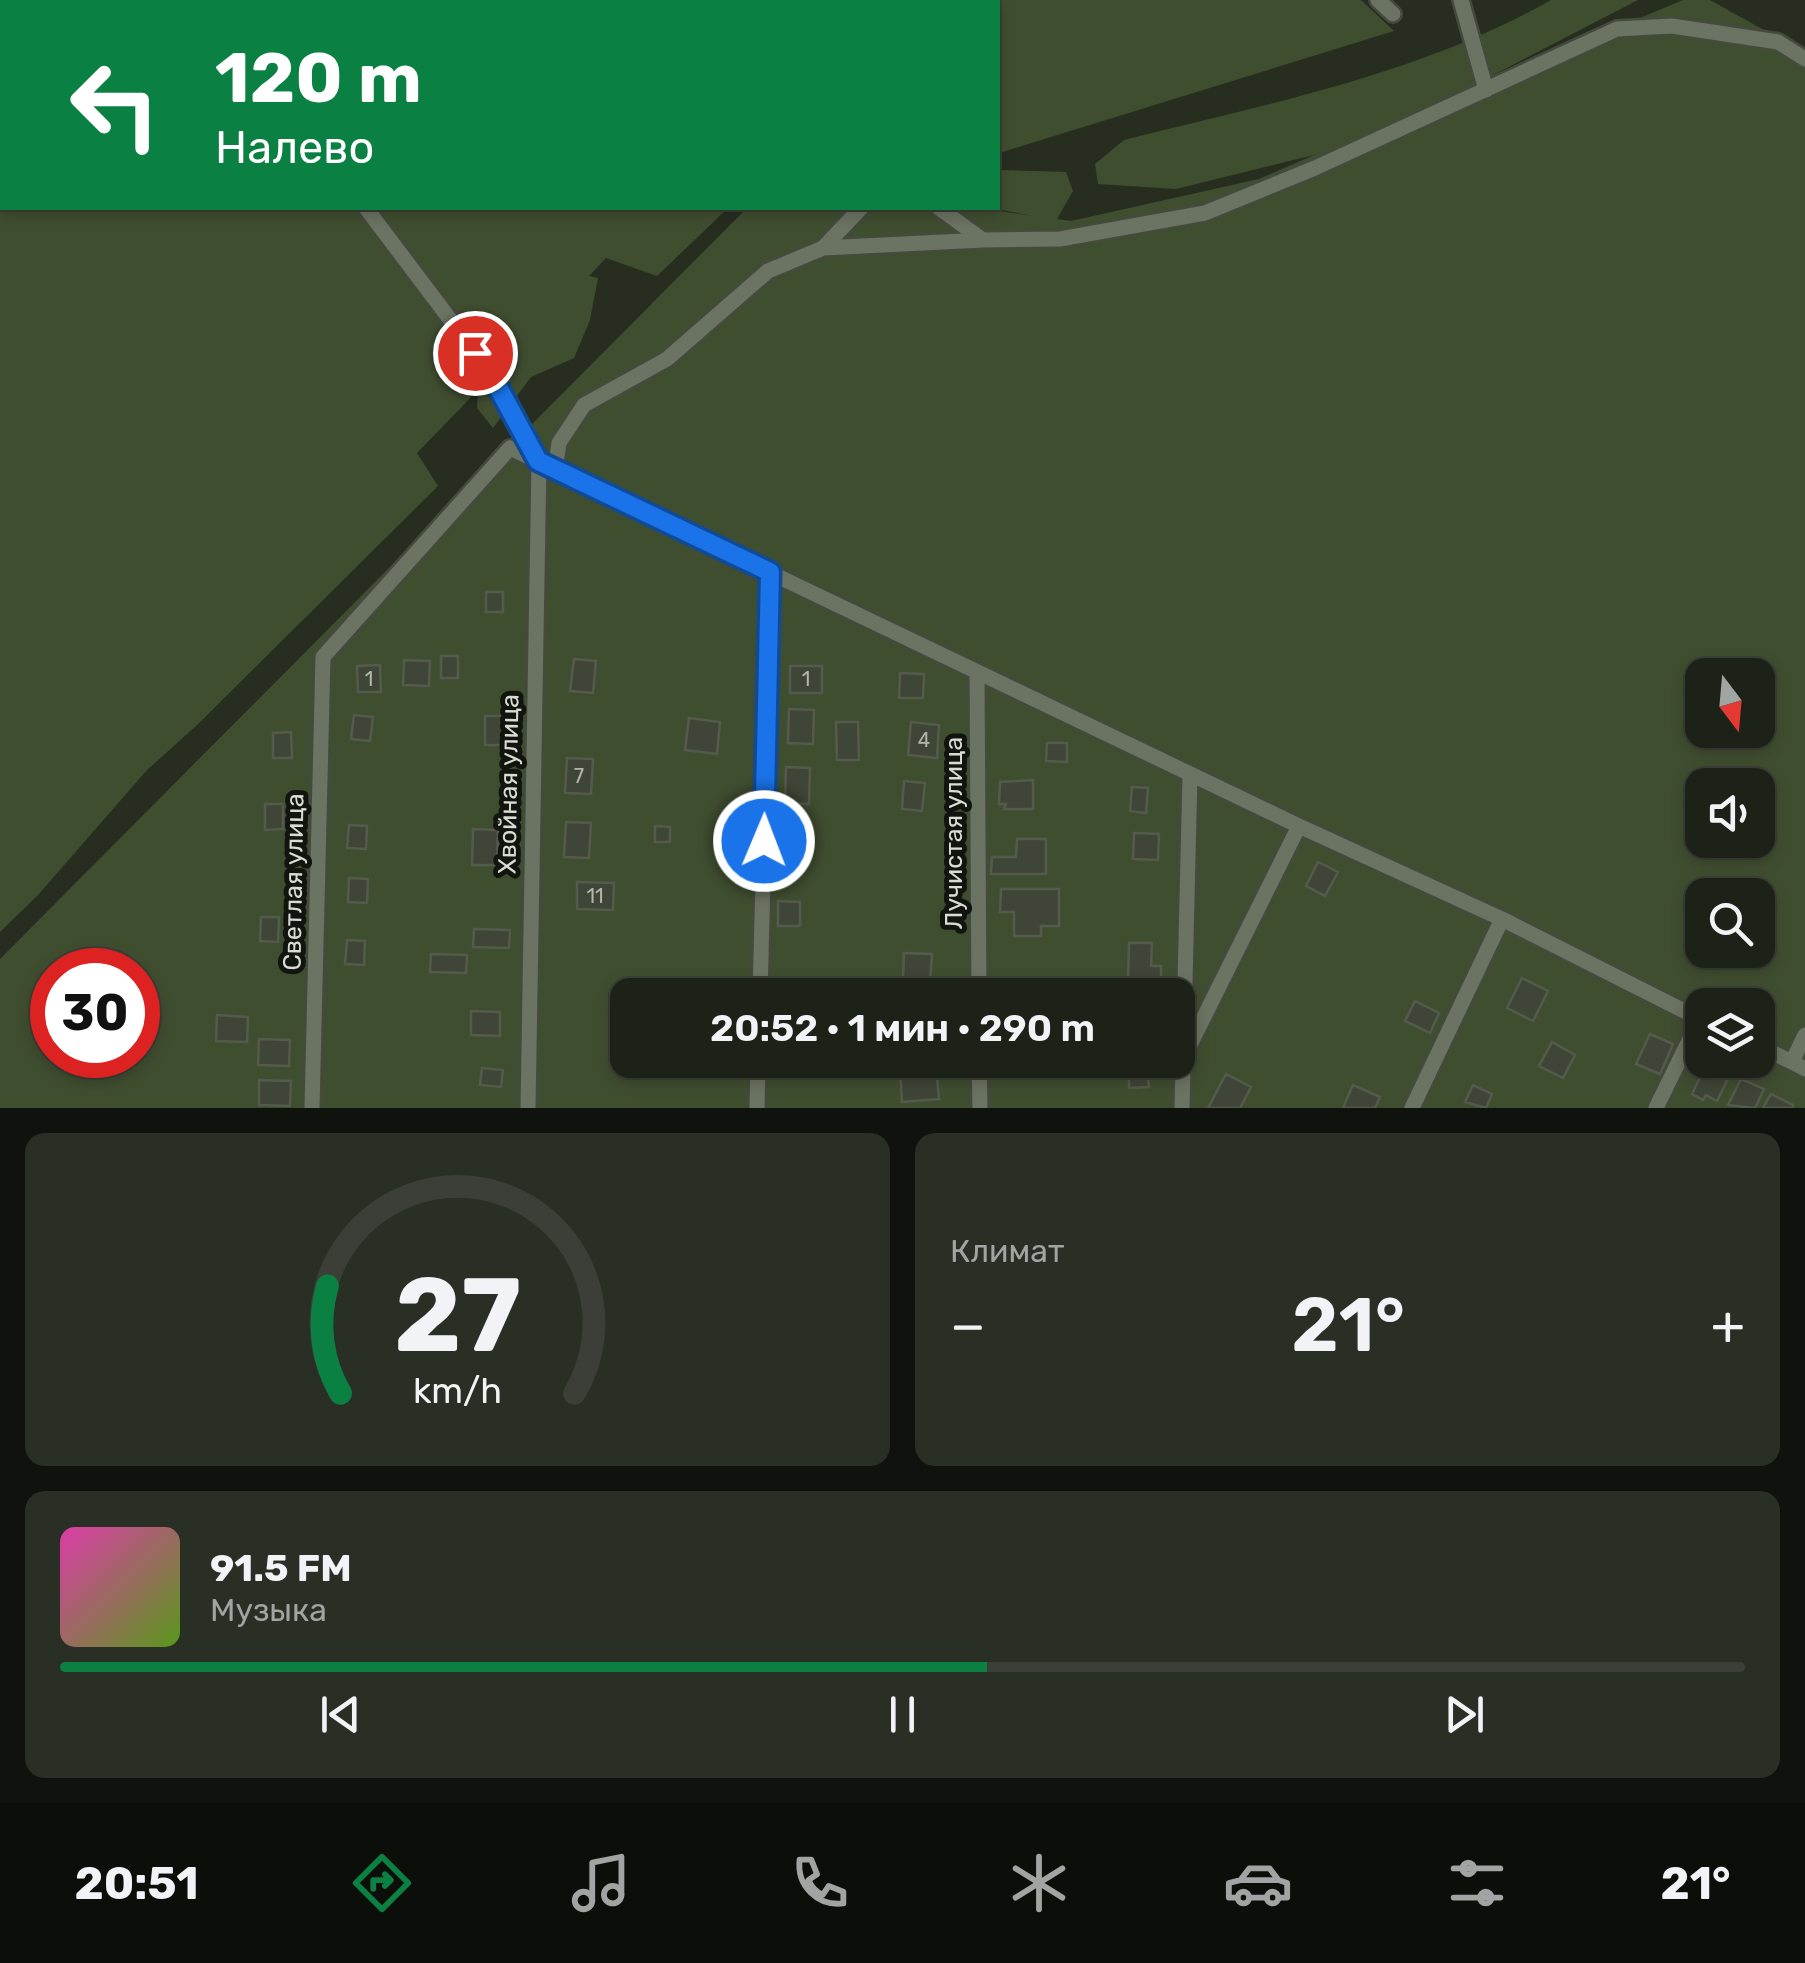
<!DOCTYPE html>
<html lang="ru">
<head>
<meta charset="utf-8">
<style>
	:root { --surface:#1d2218; --page:#2a2f25; --text:#f1f3f6; --muted:#a0a4a2; --line:#3b3f37; --accent:#0b8043 }
	body { margin:0; font-family:Rubik,sans-serif; background:var(--page); color:var(--text); height:100vh; display:flex; flex-direction:column; font-size:38px; white-space:nowrap }
	* { box-sizing:border-box; margin:0 }
	p { font-size:32px; color:var(--muted) }
	.icon { flex:none; width:55px; height:55px; fill:none; stroke:currentColor; stroke-width:2; stroke-linecap:round; stroke-linejoin:round }
	.map { position:relative; height:1108px; overflow:hidden }
	.details { display:flex; flex-direction:column; gap:25px; padding:25px; background:#10130d; flex:1 }
	.details>* { flex:none }
	.hud { position:absolute; left:0px; top:0px; width:1000px; height:210px; box-shadow:0 5px 15px #0003,0 0 0 2px var(--line); background:#0b8043; color:#fff; overflow:hidden }
	.needle { width:65px; rotate:164deg }
	.fabs { position:absolute; left:1685px; top:658px; display:grid; gap:20px }
	.fabs a { display:grid; place-items:center; width:90px; height:90px; border-radius:20px; background:var(--surface); box-shadow:0 5px 15px #0003,0 0 0 2px var(--line); font-size:50px }
	.speed { position:absolute; left:30px; top:948px; display:flex; gap:20px; font-size:50px; font-weight:700; text-align:center }
	.speed>* { display:grid; place-content:center; width:130px; height:130px; border-radius:50%; background:var(--surface); box-shadow:0 5px 15px #0003,0 0 0 2px var(--line); line-height:1 }
	.speed .limit { border:15px solid #d22; background:#fff; color:#111 }
	.pin { position:absolute; display:grid; place-items:center; width:85px; height:85px; color:#fff; margin:-42px; border:5px solid #fff; border-radius:50%; box-shadow:0 2px 10px #0007 }
	.me { position:absolute; width:110px; margin:-55px; rotate:1deg; stroke-linejoin:round; filter:drop-shadow(0 0 8px #0008) }
	.turn { display:flex; align-items:center; gap:35px; height:210px; padding:0 50px; font-size:45px }
	.turn .icon { width:130px; height:130px; stroke-width:2.5 }
	.turn b { display:block; font-size:70px; line-height:85px }
	.big { font-size:75px; font-weight:600; line-height:1.1 }
	.details .widget { flex:1; display:flex; flex-direction:column; justify-content:center; gap:15px; min-width:0; padding:0 35px; border-radius:20px; background:var(--page) }
	.details .dial { align-items:center; gap:0 }
	.dial svg { height:260px; overflow:visible; fill:none; stroke:var(--line); stroke-width:7; stroke-linecap:round; text-anchor:middle }
	.dial text { fill:var(--text); stroke:none }
	.song { display:flex; align-items:center; gap:30px }
	.cover { width:120px; height:120px; border-radius:15px; background:linear-gradient(135deg,hsl(320 70% 55%),hsl(90 70% 35%)) }
	.played { height:10px; border-radius:5px; background:linear-gradient(90deg,var(--accent) 55%,var(--line) 55%) }
	.keys { display:flex; justify-content:space-around; direction:ltr }
	.heat { display:flex; justify-content:space-between; align-items:center; font-size:55px; direction:ltr }
	.details .tiles { flex:1; display:grid; gap:25px; grid-template-columns:1fr 1fr }
	.widget:last-child { grid-column:span 2 }
	.trip { position:absolute; left:610px; top:978px; width:585px; height:100px; border-radius:20px; background:var(--surface); box-shadow:0 5px 15px #0003,0 0 0 2px var(--line); font-weight:600; line-height:100px; text-align:center }
	.menu { display:flex; height:160px; justify-content:space-around; align-items:center; background:#0c0e0a; color:var(--muted) }
	.menu .icon { width:70px; height:70px }
	.menu .active { color:var(--accent) }
	.menu b { font-size:45px; color:var(--text) }
	.map>svg:first-child { display:block }
	.green { fill:#404e30; fill-rule:evenodd }
	.building { fill:#3f4637; stroke:#545b4c; stroke-width:2.5 }
	.lines { fill:none; stroke-linecap:round; stroke-linejoin:round }
	.minor-casing { stroke:#444a3e; stroke-width:20 }
	.minor { stroke:#6b7362; stroke-width:15 }
	.route-casing { stroke:#114b97; stroke-width:25 }
	.route { stroke:#1a73e8; stroke-width:18 }
	.labels { text-anchor:middle; stroke-width:10; stroke-linejoin:round; paint-order:stroke }
	.number-label { font-size:20px; fill:#b2b7ad }
	.street-label { font-size:25px; fill:#d8ddd4; stroke:#12150f }
</style>
</head>
<body>
<div class="map">
<svg width="1805" height="1108" viewBox="0 0 1805 1108">
	<rect width="100%" height="100%" fill="#272e20"/>
	<!-- green -->
	<path class="green" d="M0,0L707,2H2V208H728L657,276L606,258L589,276L598,278L590,320L574,358L531,377L493,428L477,408L478,390L417,453L438,486L196,726L147,770L38,895L0,932Z
		M834,0H1361L1394,31L999,153L998,2Z
		M1551,0H1638L1445,100L1683,0H1710L1805,53V1108H0V959L747,208H978L1033,216L992,208H998V170L1066,172L1073,191L1057,219L1071,221L1259,179L1314,155L1176,189L1098,184L1095,164L1124,140C1270,103 1418,75 1551,0ZM1702,675H1758V730H1702ZM1702,785H1758V840H1702ZM1702,895H1758V950H1702ZM52,970H138V1055H52ZM628,995H1178V1060H628ZM1702,1005H1758V1060H1702Z"/>
	<!-- building -->
	<path class="building" d="M486,592H503V612H486Z
		M441,656H458V678H441Z
		M574,659L596,661L593,693L570,691Z
		M404,660L430,661L429,686L403,685Z
		M380,665L381,692H358L357,666Z
		M790,666H822V693H790Z
		M900,673L924,674L923,698H899Z
		M789,709L814,710L813,744L788,743Z
		M354,715L373,717L370,741L351,739Z
		M485,716H510V745H485Z
		M689,718L720,722L717,754L685,750Z
		M836,722H858L859,760H837Z
		M911,722L939,725L937,758L908,755Z
		M291,732L292,758H273V733Z
		M1047,743H1067V762L1046,761Z
		M567,758L593,759L591,794L565,793Z
		M786,767L810,768L809,804L785,803Z
		M1033,780V809H1004L1006,804H999L1000,782Z
		M904,781L925,783L922,811L902,809Z
		M1132,787L1148,788L1146,813L1130,811Z
		M265,804H283V829L265,830Z
		M566,822L591,823L589,858L564,857Z
		M349,825L367,826L366,849L347,848Z
		M655,826L670,827V842H655Z
		M473,829L498,830L497,865H472Z
		M1134,833L1159,834L1158,860L1133,859Z
		M1017,839H1046V874H991L992,857H1016Z
		M1318,862L1338,872L1325,896L1306,886Z
		M349,878L368,879L367,903L348,902Z
		M577,882L614,883L613,910L577,909Z
		M1001,889H1059V926H1041V936H1014V912H1000Z
		M778,901L800,902V926H778Z
		M261,917H279L278,942L260,941Z
		M474,929L510,930L509,948L473,947Z
		M347,940L365,941L364,965L345,964Z
		M1129,943H1152L1151,966H1161V983H1128Z
		M904,953L932,954L930,982L903,981Z
		M431,954L467,955L466,973L430,972Z
		M1522,978L1548,991L1533,1021L1507,1008Z
		M1415,1001L1439,1013L1430,1033L1405,1021Z
		M471,1011L500,1012V1036L471,1035Z
		M217,1015L248,1017L247,1042L216,1041Z
		M1650,1034L1673,1044L1660,1074L1636,1064Z
		M259,1039L290,1040L289,1066L258,1065Z
		M1552,1042L1575,1055L1563,1078L1539,1066Z
		M1129,1060H1154V1076L1148,1077L1149,1087L1129,1088Z
		M1707,1063L1730,1074L1717,1101L1706,1095L1703,1100L1692,1094Z
		M482,1068L503,1070L501,1087L480,1085Z
		M919,1068V1078L937,1077L939,1099L902,1102L900,1069Z
		M1226,1074L1251,1087L1240,1108H1208Z
		M1741,1079L1764,1089L1755,1108L1728,1105Z
		M259,1080L291,1081L290,1106L259,1105Z
		M1353,1085L1380,1097L1375,1108H1343Z
		M1473,1085L1492,1094L1486,1108L1465,1102Z
		M1771,1094L1793,1105L1792,1108H1763Z"/>
	<g class="lines">
		<defs>
			<path id="minor" d="M200,0L203,2
				M726,0L729,2
				M1378,0L1393,14
				M1461,0L1486,90
				M366,208L492,375L539,461L528,1108
				M939,208L983,240L1060,239L1205,213L1315,168L1617,29L1672,26L1778,42L1805,59
				M823,248L861,208
				M555,469L559,443L584,405L667,359L768,271L823,248L983,240
				M977,672L979,995
				M760,995L771,572
				M1805,1035L1792,1062L1805,1069
				M1758,1046L1792,1062
				M1185,1055L1299,826
				M979,1060L980,1108
				M312,1108L323,657L510,448L1299,826L1502,919L1702,1020
				M757,1108L758,1060
				M1182,1108L1190,774
				M1412,1108L1502,919
				M1656,1108L1700,1018"/>
		</defs>
		<!-- minor casing -->
		<use href="#minor" class="minor-casing"/>
		<!-- minor -->
		<use href="#minor" class="minor"/>
	</g>
	<g class="lines">
		<defs>
			<path id="route" d="M475,353L492,376L538,461L770,572L764,841"/>
		</defs>
		<!-- route casing -->
		<use href="#route" class="route-casing"/>
		<!-- route -->
		<use href="#route" class="route"/>
	</g>
	<g class="labels">
		<!-- number labels -->
		<g class="number-label">
			<text x="369" y="686">1</text>
			<text x="806" y="686">1</text>
			<text x="924" y="747">4</text>
			<text x="579" y="783">7</text>
			<text x="595" y="903">11</text>
		</g>
		<!-- street labels -->
		<g class="street-label">
			<text transform="translate(508 784) rotate(-89)" y="9">Хвойная улица</text>
			<text transform="translate(953 833) rotate(-90)" y="9">Лучистая улица</text>
			<text transform="translate(293 882) rotate(-89)" y="9">Светлая улица</text>
		</g>
	</g>
</svg>
<div class="fabs">
<a><svg class="needle" viewBox="-14 -14 28 28"><path d="M0-13l5 13h-10z" fill="#e53935"/><path d="M0 13l5-13h-10z" fill="#a0a4a2"/></svg></a>
<a><svg class="icon" aria-label="sound" viewBox="0 0 24 24"><path d="M4 9h4l5-4v14l-5-4H4zM17 9q2 3 0 6"/></svg></a>
<a><svg class="icon" aria-label="search" viewBox="0 0 24 24"><circle cx="10" cy="10" r="6"/><path d="M15 15l6 6"/></svg></a>
<a><svg class="icon" aria-label="layers" viewBox="0 0 24 24"><path d="M12 4l9 5-9 5-9-5zM3 14l9 5 9-5"/></svg></a>
</div>
<div class="speed"><div class="limit">30</div></div>
<div class="pin" style="left:475px;top:353px;background:#d93025"><svg class="icon" aria-label="arrive" viewBox="0 0 24 24"><path d="M6 21V4h12l-3 4 3 4H6"/></svg></div>
<svg class="me" style="left:764px;top:841px" viewBox="-20 -20 40 40"><circle r="17" fill="#1a73e8" stroke="#fff" stroke-width="3"/><path d="M0-11L8 9 0 5-8 9z" fill="#fff"/></svg>
<div class="trip">20:52 · 1 мин · 290 m</div>
<div class="hud">
<div class="turn"><svg class="icon" aria-label="left" viewBox="0 0 24 24"><path d="M17 20v-9H6M10 6l-5 5 5 5"/></svg><div><b>120 m</b>Налево</div></div>
</div>
</div>
<section class="details">
<div class="tiles">
<div class="widget dial"><svg viewBox="0 0 100 80">
<path d="M14 69A42 42 0 1 1 86 69"/>
<path d="M14 69A42 42 0 0 1 10 36" stroke="#0b8043"/>
<text x="50" y="56" font-size="32" font-weight="700">27</text>
<text x="50" y="72" font-size="11">km/h</text>
</svg></div>
<div class="widget"><p>Климат</p>
<div class="heat"><a>−</a><b class="big">21°</b><a>+</a></div>
</div>
<div class="widget">
<div class="song"><i class="cover"></i><div><b>91.5 FM</b><p>Музыка</p></div></div>
<div class="played"></div>
<div class="keys"><svg class="icon" aria-label="previous" viewBox="0 0 24 24"><path d="M18 5L8 12l10 7zM5 5v14"/></svg><svg class="icon" aria-label="pause" viewBox="0 0 24 24"><path d="M8 5v14M16 5v14"/></svg><svg class="icon" aria-label="next" viewBox="0 0 24 24"><path d="M6 5l10 7-10 7zM19 5v14"/></svg></div>
</div>
</div>
</section>
<nav class="menu">
<b>20:51</b>
<svg class="icon active" aria-label="directions" viewBox="0 0 24 24"><path d="M12 3l9 9-9 9-9-9zM9 14v-3h6M13 9l2 2-2 2"/></svg>
<svg class="icon" aria-label="music" viewBox="0 0 24 24"><path d="M9 18V5l10-2v13"/><circle cx="6" cy="18" r="3"/><circle cx="16" cy="16" r="3"/></svg>
<svg class="icon" aria-label="phone" viewBox="0 0 24 24"><path d="M5 4h4l2 5-3 2q2 4 5 5l2-3 5 2v4C11 20 4 13 5 4z"/></svg>
<svg class="icon" aria-label="climate" viewBox="0 0 24 24"><path d="M12 3v18M4 7l16 10M4 17L20 7"/></svg>
<svg class="icon" aria-label="car" viewBox="0 0 24 24"><path d="M5 17H2v-5l4-1 3-4h7l3 4 3 1v5h-3M9 17h6M6 11h13"/><circle cx="7" cy="17" r="2"/><circle cx="17" cy="17" r="2"/></svg>
<svg class="icon" aria-label="filters" viewBox="0 0 24 24"><path d="M4 7h16M4 17h16"/><circle cx="9" cy="7" r="2"/><circle cx="15" cy="17" r="2"/></svg>
<b>21°</b>
</nav>
</body>
</html>
